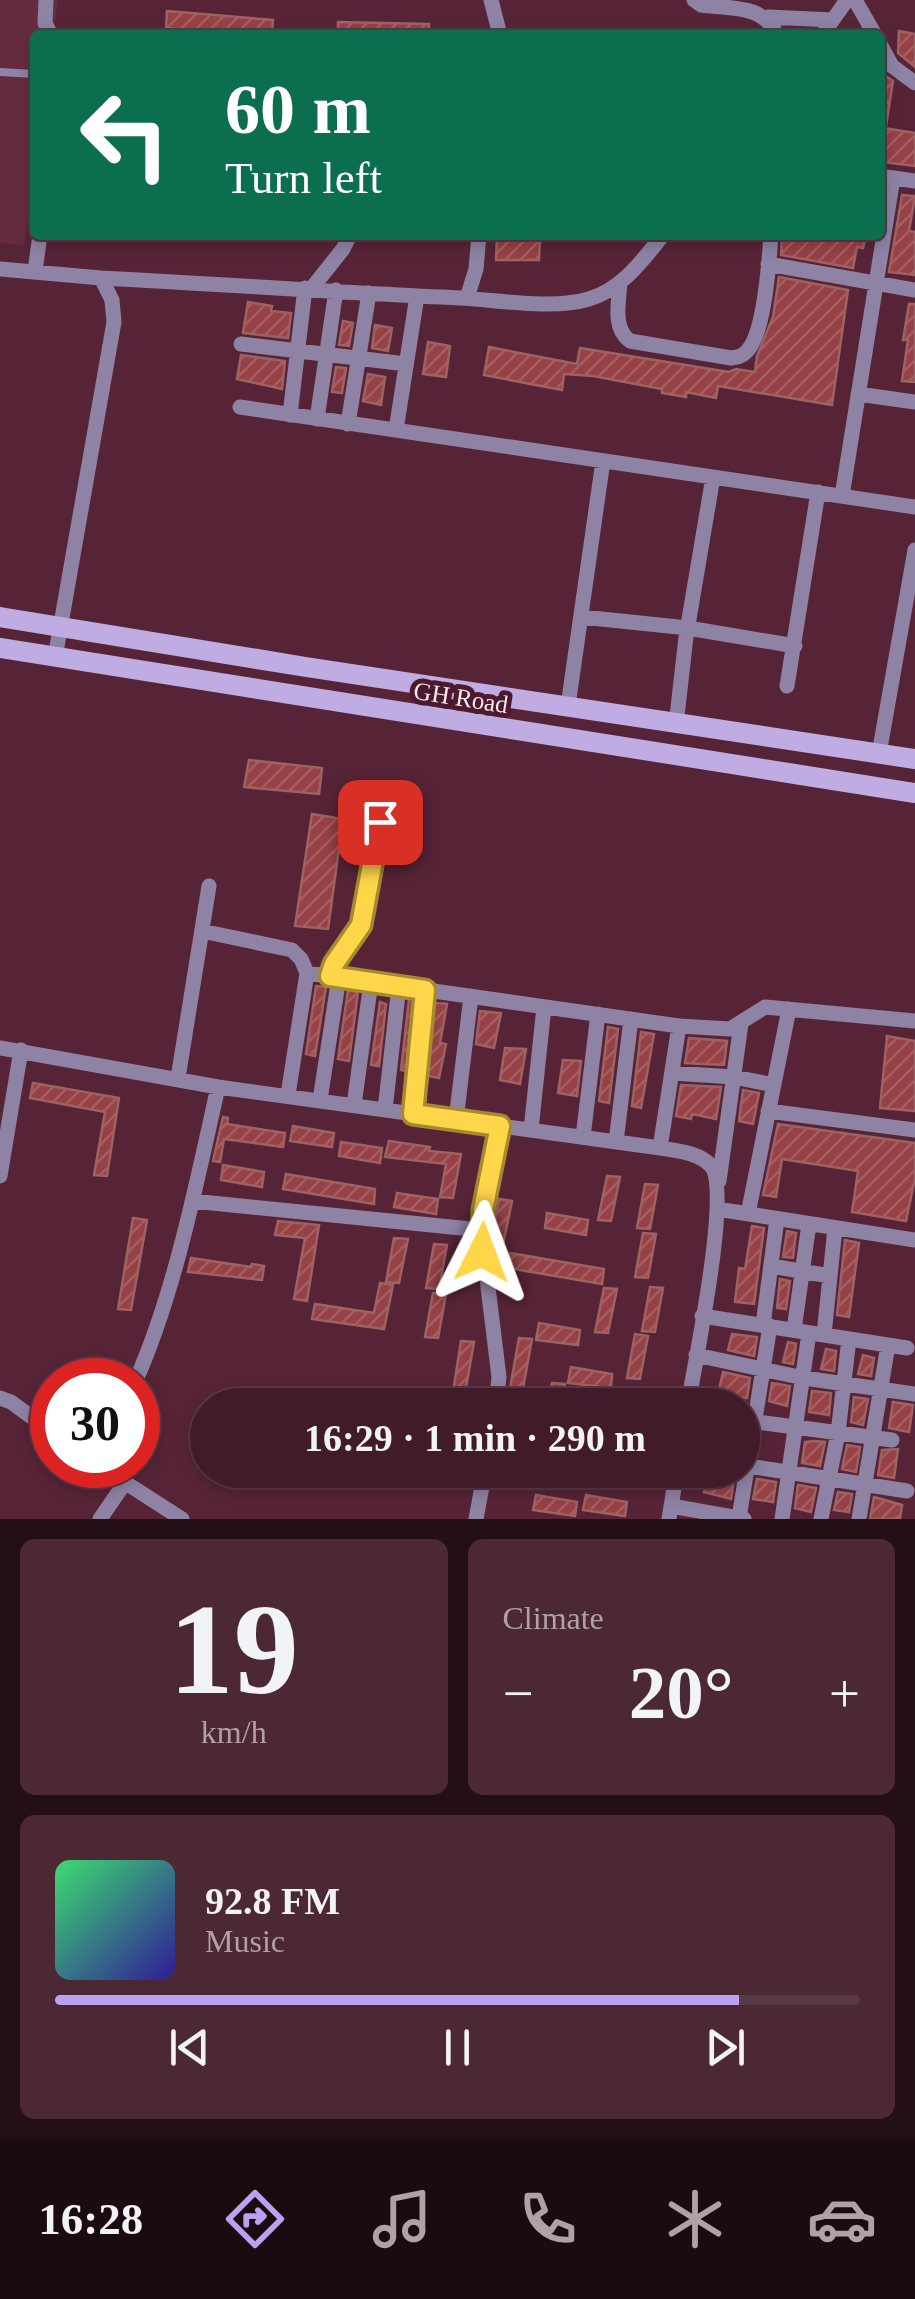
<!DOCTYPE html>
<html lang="en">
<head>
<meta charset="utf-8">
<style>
	:root { --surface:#411b29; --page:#4c2835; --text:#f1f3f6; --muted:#aea1a8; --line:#5a3946; --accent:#bca0f2 }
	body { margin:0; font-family:"Times New Roman",serif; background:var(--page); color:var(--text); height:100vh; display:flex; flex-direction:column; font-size:38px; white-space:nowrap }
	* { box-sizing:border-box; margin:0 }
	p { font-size:32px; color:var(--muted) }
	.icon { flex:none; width:55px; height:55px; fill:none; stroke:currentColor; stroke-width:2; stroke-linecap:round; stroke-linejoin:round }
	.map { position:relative; height:1519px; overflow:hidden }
	.panel { display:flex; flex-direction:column; gap:20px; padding:20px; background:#240f17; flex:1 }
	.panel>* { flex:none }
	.hud { position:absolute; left:30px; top:30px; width:855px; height:210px; border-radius:10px; box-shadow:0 5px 15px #0003,0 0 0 2px var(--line); background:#0b6e4f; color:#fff; overflow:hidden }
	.speed { position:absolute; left:30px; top:1358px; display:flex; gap:20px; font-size:50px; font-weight:700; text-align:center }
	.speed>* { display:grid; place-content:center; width:130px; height:130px; border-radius:50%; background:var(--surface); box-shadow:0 5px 15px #0003,0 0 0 2px var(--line); line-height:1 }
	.speed .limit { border:15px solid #d22; background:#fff; color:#111 }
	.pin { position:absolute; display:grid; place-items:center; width:85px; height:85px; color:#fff; margin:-42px; border-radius:20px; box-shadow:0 5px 15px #0006 }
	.me { position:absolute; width:110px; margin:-55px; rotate:3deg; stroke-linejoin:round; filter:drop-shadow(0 0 8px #0008) }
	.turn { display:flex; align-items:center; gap:35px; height:210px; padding:0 30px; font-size:45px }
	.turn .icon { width:130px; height:130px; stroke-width:2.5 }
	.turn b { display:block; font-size:70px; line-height:85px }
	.big { font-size:75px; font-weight:600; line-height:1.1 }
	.panel .tile { flex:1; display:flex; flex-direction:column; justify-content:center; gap:15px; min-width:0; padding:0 35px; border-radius:15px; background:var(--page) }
	.panel .dial { align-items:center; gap:0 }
	.dial b { font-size:130px; line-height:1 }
	.song { display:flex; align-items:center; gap:30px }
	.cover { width:120px; height:120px; border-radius:15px; background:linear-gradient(135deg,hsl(140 70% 55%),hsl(250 70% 35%)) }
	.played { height:10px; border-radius:5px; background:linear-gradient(90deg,var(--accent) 85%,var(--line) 85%) }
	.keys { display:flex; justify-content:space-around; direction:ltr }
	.heat { display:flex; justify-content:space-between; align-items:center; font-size:55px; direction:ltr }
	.panel .tiles { flex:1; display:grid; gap:20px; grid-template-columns:1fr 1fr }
	.tile:last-child { grid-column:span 2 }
	.trip { position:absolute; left:190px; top:1388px; width:570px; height:100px; border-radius:50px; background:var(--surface); box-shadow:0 5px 15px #0003,0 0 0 2px var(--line); font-weight:600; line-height:100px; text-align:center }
	.dock { display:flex; height:160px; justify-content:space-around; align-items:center; background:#1a0b10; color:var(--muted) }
	.dock .icon { width:70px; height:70px }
	.dock .on { color:var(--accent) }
	.dock b { font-size:45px; color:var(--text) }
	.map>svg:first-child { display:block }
	.built { fill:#662b40 }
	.building { fill:url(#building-hatch); stroke:#9e6262; stroke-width:2.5 }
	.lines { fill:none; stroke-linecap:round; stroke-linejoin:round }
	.service { stroke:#8e83a4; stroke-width:8 }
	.minor { stroke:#8e83a4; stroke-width:15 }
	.secondary { stroke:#beace2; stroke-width:20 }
	.route-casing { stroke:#a68a30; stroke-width:25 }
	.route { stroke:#ffd54a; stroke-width:18 }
	.labels { text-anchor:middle; stroke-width:10; stroke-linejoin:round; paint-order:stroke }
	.street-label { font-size:25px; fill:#fee9ee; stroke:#4c1a2c }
</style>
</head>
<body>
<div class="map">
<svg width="915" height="1519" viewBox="0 0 915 1519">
	<defs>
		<pattern id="building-hatch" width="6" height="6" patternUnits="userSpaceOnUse" patternTransform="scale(2.5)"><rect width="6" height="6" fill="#964145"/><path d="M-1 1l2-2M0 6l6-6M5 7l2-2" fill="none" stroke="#a65c60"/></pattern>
	</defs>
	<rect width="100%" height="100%" fill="#572437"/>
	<!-- built -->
	<path class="built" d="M0,0H58L53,35H35V167L24,246L0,242Z"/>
	<!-- building -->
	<path class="building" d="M167,11L273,20L272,35L166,28Z
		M338,22L429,24V35H338Z
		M899,31L915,34V67L898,53Z
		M880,72L893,81L886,126H880Z
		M884,128L915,133V166L882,162Z
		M902,195L915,196L909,231L915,232V275L889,272Z
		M782,235H866L863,248L857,247L853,268L781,255Z
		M497,236L540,237L539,260H496Z
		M779,277L848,290L832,405L718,386L716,398L686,392V397L662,393V389L593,376L564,374L562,390L484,375L489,347L577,364L580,348L729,372L736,369L755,372L757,356L773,317Z
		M248,302L272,306L271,311L291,313L288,338L243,333Z
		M909,304H915V382L902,381L908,340H903Z
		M343,321L353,323L349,346L339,345Z
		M375,325L392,328L388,351L372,348Z
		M428,342L450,346L446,377L423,374Z
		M241,355L285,361L282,389L237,379Z
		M336,367L346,368L342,393L332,392Z
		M368,374L385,377L381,405L363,401Z
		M249,760L322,768L319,794L244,787Z
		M312,814L343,819L328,929L295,926Z
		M316,986L326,987L315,1056L306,1054Z
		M348,990L358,992L349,1061L338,1059Z
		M409,999H413L406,1071L401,1070Z
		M380,1002L386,1004L379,1066L371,1065Z
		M435,1003L447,1004L440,1043L446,1044L439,1078L428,1076Z
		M480,1011L501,1013L494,1048L476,1044Z
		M608,1027L618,1029L609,1103L599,1101Z
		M641,1032L654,1034L641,1108L632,1106Z
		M887,1036L915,1041V1111L880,1108Z
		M689,1038L727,1041L724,1065L685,1063Z
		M505,1048L526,1049L520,1084L500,1080Z
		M563,1060L581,1061L577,1096L558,1093Z
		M33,1083L119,1098L107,1176L94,1175L105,1112L30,1098Z
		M681,1085L721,1087L716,1119L692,1114L691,1119L676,1116Z
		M743,1090L759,1093L753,1124L739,1121Z
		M223,1117L228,1118L227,1124L285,1133L283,1147L224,1139L220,1162L213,1161Z
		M778,1124L915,1143V1178L906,1221L852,1212L858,1171L782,1159L776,1197L763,1195Z
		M293,1126L334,1133L332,1147L290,1141Z
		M389,1141L430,1147L429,1151L461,1154L453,1198L440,1197L446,1164L385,1157Z
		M341,1142L382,1148L380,1163L339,1156Z
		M223,1165L264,1172L262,1187L221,1180Z
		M286,1174L375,1189L374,1204L283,1189Z
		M607,1176L620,1177L611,1221L598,1220Z
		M645,1184L658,1185L650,1229L637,1228Z
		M397,1193L438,1199L436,1214L394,1207Z
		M499,1199L512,1201L503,1245L494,1244L493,1232Z
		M547,1213L588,1220L586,1235L545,1228Z
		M133,1218L147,1220L131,1310L118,1309Z
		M278,1221L319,1225L307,1301L294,1299L305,1238L275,1235Z
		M752,1226L764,1228L754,1304L735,1302L739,1268L745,1269Z
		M787,1231L796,1233L793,1258L783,1257Z
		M643,1233L656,1234L648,1278L635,1277Z
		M394,1238L408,1239L399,1283L386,1282Z
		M845,1240L859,1243L849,1317L837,1315Z
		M434,1244L447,1245L439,1289L426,1288Z
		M510,1253L604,1269L602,1284L508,1268Z
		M191,1258L251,1267L252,1264L264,1266L262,1280L188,1272Z
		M780,1279L790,1281L786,1309L777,1308Z
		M380,1283L393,1285L384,1329L312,1319L315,1304L374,1313Z
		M650,1287L663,1288L655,1332L642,1331Z
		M604,1288L617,1289L608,1333L595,1332Z
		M433,1293L446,1294L438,1338L425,1337Z
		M539,1323L580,1330L578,1345L536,1340Z
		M635,1334L648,1336L640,1379L627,1378Z
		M732,1334L757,1337L754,1356L728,1350Z
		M519,1338L532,1339L520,1405H507Z
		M461,1341L474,1342L463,1405H451Z
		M788,1342L796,1344L793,1364L783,1362Z
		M826,1349L836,1351L834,1371L821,1369Z
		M863,1355L874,1358L871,1376L858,1374Z
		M571,1367L612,1374L611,1388L568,1383Z
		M723,1372L750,1378L747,1398L718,1394Z
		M552,1383L565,1384L561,1405H549Z
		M772,1383L790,1386L787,1406L769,1401Z
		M812,1391L831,1393L829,1415L809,1412Z
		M854,1397L868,1399L863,1425L851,1422Z
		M893,1402L913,1405L909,1432L889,1428Z
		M813,1441L825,1442L820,1466L802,1463L805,1442Z
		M847,1445L860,1447L856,1472L842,1469Z
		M898,1449L894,1478L878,1475L882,1450Z
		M709,1470L735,1473L731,1499L704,1492Z
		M757,1479L776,1482L773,1502L753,1499Z
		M798,1485L816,1488L811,1512L795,1508Z
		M838,1492L852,1494L849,1512L834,1510Z
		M536,1495L577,1502L575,1516L533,1510Z
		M586,1495L627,1502L625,1516L583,1510Z
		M874,1497L902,1505L900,1519H870Z"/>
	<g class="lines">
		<!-- service -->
		<path class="service" d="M0,72L35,74"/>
		<!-- minor -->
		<path class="minor" d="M46,0L45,23L51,35
			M491,0L500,35
			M694,0L701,5C732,9 763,4 777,35
			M855,0L875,35
			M768,17L833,20
			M822,35L847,0
			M880,44L892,66L915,83
			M880,176L915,181
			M768,264L915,290
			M0,269L101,278L112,300L114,322L55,658
			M35,271L40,235
			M101,278C221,284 340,293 460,298C498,300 553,310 589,299C622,289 642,261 663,235
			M620,282C619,302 612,328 630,341L731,358C738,357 741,357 746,352C765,335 769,261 771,235
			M312,288L343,249L350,235
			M467,298L476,269L479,235
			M241,344L406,364
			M858,394L915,402
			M240,407L915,507
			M290,415L305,288
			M317,419L336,290
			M348,424L369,293
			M396,430L417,296
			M842,496L893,178
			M582,617L688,628L795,646
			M787,686L818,492
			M568,706L603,461
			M676,725L686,637L713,477
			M879,754L915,550
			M202,931L292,950L301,959L307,973
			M330,976L333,964L361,925L380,822
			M0,1048L218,1087L660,1148C676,1151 699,1152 711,1166C732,1189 694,1366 688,1405
			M672,1073L734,1077L774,1085
			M178,1078L209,886
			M288,1095L307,973L679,1026L730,1029L765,1007L915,1021
			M320,1100L339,977
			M354,1105L371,982
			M385,1110L399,986
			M768,1111L915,1130
			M413,1114L425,990
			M456,1120L471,996
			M531,1130L544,1007
			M583,1137L598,1014
			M616,1142L631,1019
			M660,1148L679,1026
			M0,1176L21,1050
			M719,1181L741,1024
			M192,1201L481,1230
			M717,1209L915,1240
			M748,1214L789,1009
			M771,1266L830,1276
			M702,1316L907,1348
			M763,1325L777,1219
			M794,1330L809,1224
			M824,1335L835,1228
			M696,1355L804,1378L915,1394
			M136,1380C175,1292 197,1181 218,1087
			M0,1398L11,1402L52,1432
			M496,1405L499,1377L481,1230L500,1126
			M742,1420L892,1440
			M98,1465L182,1519
			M742,1465L907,1491
			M671,1506L744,1519
			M739,1518L770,1326
			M100,1519L124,1484
			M476,1519L485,1470
			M669,1519L677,1470
			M782,1519L809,1333
			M821,1519L838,1433L849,1339
			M859,1519L888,1345"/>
		<!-- secondary -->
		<path class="secondary" d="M0,617L306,667L915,759
			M0,648L915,793"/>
	</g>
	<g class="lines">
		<defs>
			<path id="route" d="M380,822L361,925L334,964L330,976L425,990L413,1114L500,1126L483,1210L482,1252"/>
		</defs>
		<!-- route casing -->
		<use href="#route" class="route-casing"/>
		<!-- route -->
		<use href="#route" class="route"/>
	</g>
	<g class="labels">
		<!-- street labels -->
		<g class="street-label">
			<text transform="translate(461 697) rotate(9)" y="9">GH Road</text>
		</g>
	</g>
</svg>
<div class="speed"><div class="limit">30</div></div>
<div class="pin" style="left:380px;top:822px;background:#d93025"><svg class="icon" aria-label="arrive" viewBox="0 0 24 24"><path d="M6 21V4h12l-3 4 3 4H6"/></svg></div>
<svg class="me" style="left:482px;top:1252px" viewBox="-20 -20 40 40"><path d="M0-17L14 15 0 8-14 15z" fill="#ffd54a" stroke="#fff" stroke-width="4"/></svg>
<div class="trip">16:29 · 1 min · 290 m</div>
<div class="hud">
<div class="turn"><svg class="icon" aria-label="left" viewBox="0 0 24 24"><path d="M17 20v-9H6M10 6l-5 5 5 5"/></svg><div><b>60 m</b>Turn left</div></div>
</div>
</div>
<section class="panel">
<div class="tiles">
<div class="tile dial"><b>19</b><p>km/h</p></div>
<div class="tile"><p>Climate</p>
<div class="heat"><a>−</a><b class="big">20°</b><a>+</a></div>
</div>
<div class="tile">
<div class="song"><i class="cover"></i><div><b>92.8 FM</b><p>Music</p></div></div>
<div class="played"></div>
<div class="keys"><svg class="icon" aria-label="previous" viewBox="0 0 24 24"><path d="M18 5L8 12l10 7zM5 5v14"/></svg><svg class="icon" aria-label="pause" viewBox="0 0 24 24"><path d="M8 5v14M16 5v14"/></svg><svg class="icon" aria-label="next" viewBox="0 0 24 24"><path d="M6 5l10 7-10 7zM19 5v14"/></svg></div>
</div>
</div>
</section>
<nav class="dock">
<b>16:28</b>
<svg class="icon on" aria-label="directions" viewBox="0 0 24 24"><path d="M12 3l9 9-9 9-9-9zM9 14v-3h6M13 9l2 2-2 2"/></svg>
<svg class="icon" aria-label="music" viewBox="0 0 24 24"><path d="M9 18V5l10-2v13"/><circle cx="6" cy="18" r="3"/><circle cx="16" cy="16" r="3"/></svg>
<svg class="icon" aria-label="phone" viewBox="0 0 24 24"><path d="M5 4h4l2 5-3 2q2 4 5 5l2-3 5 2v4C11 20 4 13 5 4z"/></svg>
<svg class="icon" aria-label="climate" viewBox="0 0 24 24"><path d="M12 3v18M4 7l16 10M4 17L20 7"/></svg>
<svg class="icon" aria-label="car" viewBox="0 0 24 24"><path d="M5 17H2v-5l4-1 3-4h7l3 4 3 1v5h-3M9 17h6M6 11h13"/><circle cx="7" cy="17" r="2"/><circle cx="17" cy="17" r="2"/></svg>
</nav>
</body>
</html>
